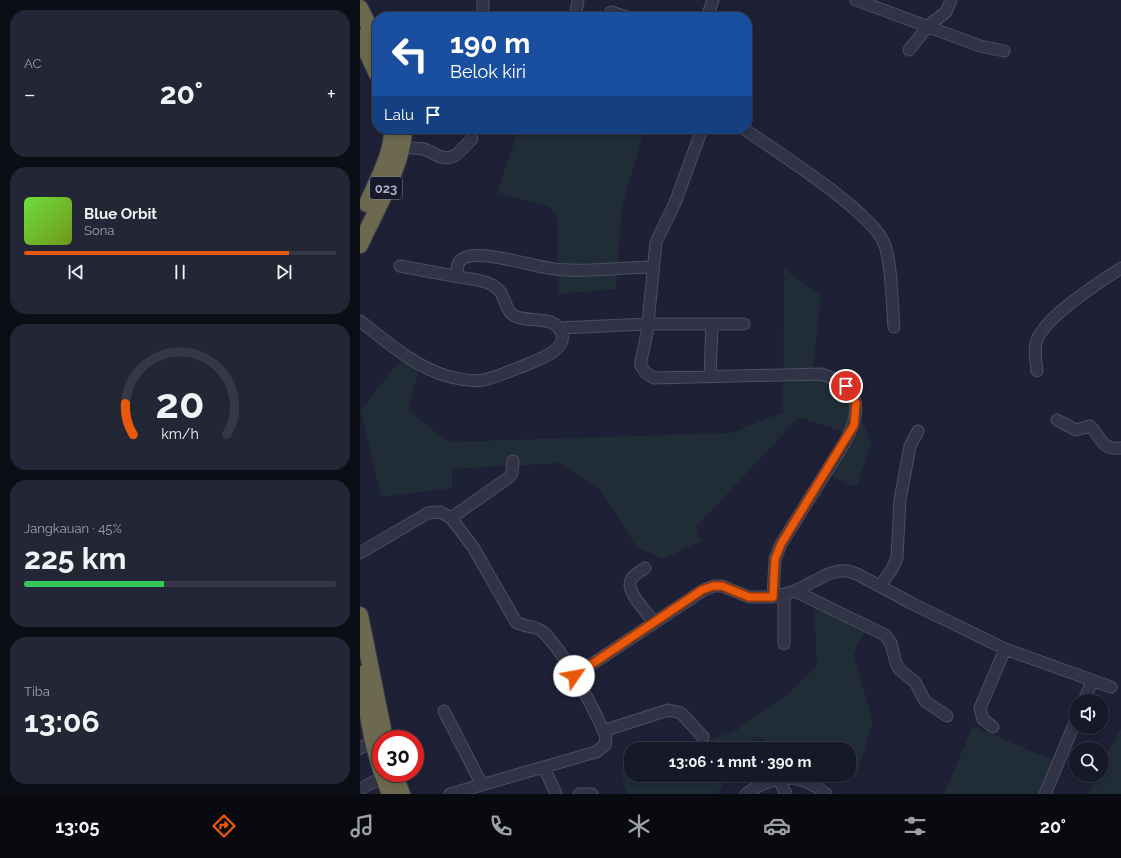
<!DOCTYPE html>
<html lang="id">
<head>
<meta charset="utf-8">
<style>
	:root { --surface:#161928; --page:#232634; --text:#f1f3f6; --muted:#9ea0a8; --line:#353845; --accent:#ea580c }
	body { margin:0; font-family:Raleway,sans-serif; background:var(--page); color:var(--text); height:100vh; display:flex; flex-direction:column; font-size:15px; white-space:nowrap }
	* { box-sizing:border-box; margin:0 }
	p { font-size:13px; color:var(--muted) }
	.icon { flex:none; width:22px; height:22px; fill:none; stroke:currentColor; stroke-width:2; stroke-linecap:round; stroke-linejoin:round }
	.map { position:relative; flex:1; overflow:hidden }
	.panel { display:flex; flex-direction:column; gap:10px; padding:10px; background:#0c0e16; width:360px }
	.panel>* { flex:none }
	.top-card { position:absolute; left:12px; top:12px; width:380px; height:122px; border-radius:16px; box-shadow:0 2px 6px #0003,0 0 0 1px var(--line); background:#1a4fa0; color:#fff; overflow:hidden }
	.tools { position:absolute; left:709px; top:694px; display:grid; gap:8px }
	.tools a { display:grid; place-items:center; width:40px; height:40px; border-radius:50%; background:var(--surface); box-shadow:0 2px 6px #0003,0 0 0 1px var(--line); font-size:20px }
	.speed { position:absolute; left:12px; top:730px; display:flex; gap:8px; font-size:20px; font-weight:700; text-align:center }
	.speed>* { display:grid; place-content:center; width:52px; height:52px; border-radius:50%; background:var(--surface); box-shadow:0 2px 6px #0003,0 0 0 1px var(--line); line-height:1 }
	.speed .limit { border:6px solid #d22; background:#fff; color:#111 }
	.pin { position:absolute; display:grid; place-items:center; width:34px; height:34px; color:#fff; margin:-17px; border:2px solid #fff; border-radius:50%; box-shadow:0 1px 4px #0007 }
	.me { position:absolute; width:44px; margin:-22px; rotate:57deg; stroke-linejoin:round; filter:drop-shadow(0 0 3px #0008) }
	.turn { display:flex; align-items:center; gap:14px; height:84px; padding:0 12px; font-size:18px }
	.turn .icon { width:52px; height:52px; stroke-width:2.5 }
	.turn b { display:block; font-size:28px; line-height:34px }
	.then { display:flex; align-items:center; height:38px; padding:0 12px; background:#0003; gap:8px; font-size:15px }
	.big { font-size:30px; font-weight:700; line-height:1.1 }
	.panel .tile { flex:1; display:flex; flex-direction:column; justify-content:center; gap:6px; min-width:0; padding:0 14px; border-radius:16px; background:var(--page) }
	.panel .dial { align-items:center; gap:0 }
	.dial svg { height:104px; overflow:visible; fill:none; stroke:var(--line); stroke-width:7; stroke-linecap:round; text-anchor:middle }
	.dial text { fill:var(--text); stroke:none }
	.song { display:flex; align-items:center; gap:12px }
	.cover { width:48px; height:48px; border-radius:6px; background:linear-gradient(135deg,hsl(100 70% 55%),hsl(80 70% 35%)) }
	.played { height:4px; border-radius:2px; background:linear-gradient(90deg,var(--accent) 85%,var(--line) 85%) }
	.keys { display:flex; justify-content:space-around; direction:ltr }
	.heat { display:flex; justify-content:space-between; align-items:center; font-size:22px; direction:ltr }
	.charge { height:6px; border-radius:3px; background:linear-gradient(90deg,#34c759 45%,var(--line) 0) }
	.trip { position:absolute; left:264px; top:742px; width:232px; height:40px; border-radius:16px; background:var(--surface); box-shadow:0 2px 6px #0003,0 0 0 1px var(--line); font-weight:700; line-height:40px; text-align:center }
	.dock { display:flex; height:64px; justify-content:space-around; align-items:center; background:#090a10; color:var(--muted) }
	.dock .icon { width:28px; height:28px }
	.dock .on { color:var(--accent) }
	.dock b { font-size:18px; color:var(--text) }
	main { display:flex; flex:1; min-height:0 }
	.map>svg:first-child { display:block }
	.green { fill:#202d36 }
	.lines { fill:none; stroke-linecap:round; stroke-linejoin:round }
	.minor-casing { stroke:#4c4e61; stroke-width:13 }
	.highway-casing { stroke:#393b4d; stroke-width:18 }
	.minor { stroke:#313446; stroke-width:11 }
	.highway { stroke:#6c694e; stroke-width:16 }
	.route-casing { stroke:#983908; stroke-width:10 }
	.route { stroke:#ea580c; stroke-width:7 }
	.labels { text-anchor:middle; stroke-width:3.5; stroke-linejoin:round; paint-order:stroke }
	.shield { fill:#17192a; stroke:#7e8195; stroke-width:1 }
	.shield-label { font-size:13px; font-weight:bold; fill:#aaadc3 }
</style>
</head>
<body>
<main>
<section class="panel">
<div class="tile"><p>AC</p>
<div class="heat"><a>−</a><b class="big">20°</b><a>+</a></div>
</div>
<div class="tile">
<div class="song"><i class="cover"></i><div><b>Blue Orbit</b><p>Sona</p></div></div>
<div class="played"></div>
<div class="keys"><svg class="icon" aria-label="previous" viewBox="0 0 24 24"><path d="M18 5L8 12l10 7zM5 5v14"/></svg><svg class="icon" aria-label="pause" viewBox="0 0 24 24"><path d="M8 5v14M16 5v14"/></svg><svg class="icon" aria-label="next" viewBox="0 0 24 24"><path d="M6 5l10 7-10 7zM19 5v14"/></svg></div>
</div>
<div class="tile dial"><svg viewBox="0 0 100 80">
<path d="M14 69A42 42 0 1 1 86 69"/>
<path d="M14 69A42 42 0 0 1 8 45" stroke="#ea580c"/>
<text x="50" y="56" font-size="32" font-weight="700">20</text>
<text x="50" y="72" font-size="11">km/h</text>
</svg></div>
<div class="tile"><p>Jangkauan · 45%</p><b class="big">225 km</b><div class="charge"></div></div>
<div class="tile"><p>Tiba</p><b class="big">13:06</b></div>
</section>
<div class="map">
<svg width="761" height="794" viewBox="0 0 761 794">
	<rect width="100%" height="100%" fill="#1e2135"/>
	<!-- green -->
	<path class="green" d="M159,129H285L262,206L256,289L199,294L197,215L189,207L137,192Z
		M424,269L461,295L452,376L476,381L486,391L505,427L511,444L497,485H488L464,472L487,433L439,417L336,527L341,541L303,559L276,546L239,488L200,463L92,469V488L21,497L1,410L46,353L59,370L48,410L88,442L371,433L423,412Z
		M454,602L506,629L493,654L513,721L496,778L489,775V749H426L394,736L386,749H325L376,731L389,720L425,697L457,666Z
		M613,726L697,762L683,794H584Z
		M761,728V794H728L738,775H742V766Z
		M271,768V775H370L357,794H267L261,772Z"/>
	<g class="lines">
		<defs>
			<path id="minor" d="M123,0V17
				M496,0L620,46L644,51
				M251,12L267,17
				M215,17L218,0
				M347,17L353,0
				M549,50L568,26L586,12L591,0
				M342,129L315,203L296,242L287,333L281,361V366L286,373L294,378L461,374C501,386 503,409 485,442L421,544L415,559L413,597
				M384,129C416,151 511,211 524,243C532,262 532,306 534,327
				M42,147L64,149L81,157L88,158L96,155L112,139
				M40,266L99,277
				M0,321C26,341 55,367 87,376C99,379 111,382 123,380C135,378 147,372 158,368C172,362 218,349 197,326C188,316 165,323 153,315C147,311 146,303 143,297C137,280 114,280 99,277C96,269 96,261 106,257C128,251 170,266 194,269C226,273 260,267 293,267
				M199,328L288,324H384
				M677,371C676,362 674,352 676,343C682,318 739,283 761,268
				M350,376L352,324
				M697,420L716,430L730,426C742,438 741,450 761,448
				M91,518L148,478L152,473L153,461
				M0,553L68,513L80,512L91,518L113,547L156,622C165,628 176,625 184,633C205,653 234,709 246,736L245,745L236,752L90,794
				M285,568C280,572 274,574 271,580C265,591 288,614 294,622
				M520,586L532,569L537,558L540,500L550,446L558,431
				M435,591L525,635L531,643L536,663L540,670L555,682L565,701L587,716
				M424,644V594
				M214,676L342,591L353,586H362L389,597H413L435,591L468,574L478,571H488L497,574L551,603L645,649L751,687
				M724,701L732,681
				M84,711L122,785
				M633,727L623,719L620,708L645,649
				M243,731L308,710L321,713L343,737
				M0,748L13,742
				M184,767L196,794
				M418,778L426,794
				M0,789L23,777
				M219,794H232
				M386,794C413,775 439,771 466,794
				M685,794L716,720"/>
			<path id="highway" d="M0,8L17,42
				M0,37L17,74
				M7,204C16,183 33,152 32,129
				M0,245C14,214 44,163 44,129
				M0,615L25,739
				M0,674L13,742L21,770
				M22,773L30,794
				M34,773L42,794"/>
		</defs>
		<!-- minor casing -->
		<use href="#minor" class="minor-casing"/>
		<!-- highway casing -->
		<use href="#highway" class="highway-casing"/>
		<!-- minor -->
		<use href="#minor" class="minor"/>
		<!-- highway -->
		<use href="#highway" class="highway"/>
	</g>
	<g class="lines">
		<defs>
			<path id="route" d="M214,676L342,590L353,586H362L389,597H413L415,559L421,544L494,425L496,403L486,386"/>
		</defs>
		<!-- route casing -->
		<use href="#route" class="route-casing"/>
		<!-- route -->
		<use href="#route" class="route"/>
	</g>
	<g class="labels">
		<!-- shield labels -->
		<rect class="shield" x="10" y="177" width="32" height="22" rx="3"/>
		<g class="shield-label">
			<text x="26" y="193">023</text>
		</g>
	</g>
</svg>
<div class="tools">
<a><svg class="icon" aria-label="sound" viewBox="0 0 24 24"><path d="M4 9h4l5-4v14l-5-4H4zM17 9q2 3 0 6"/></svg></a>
<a><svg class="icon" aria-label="search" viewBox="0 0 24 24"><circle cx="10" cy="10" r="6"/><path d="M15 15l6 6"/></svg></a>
</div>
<div class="speed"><div class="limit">30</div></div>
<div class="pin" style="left:486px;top:386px;background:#d93025"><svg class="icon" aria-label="arrive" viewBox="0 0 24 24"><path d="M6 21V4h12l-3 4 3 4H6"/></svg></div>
<svg class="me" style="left:214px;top:676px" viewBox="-20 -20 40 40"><circle r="19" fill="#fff"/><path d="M0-13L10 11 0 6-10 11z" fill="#ea580c"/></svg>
<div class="trip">13:06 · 1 mnt · 390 m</div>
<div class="top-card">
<div class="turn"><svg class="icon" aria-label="left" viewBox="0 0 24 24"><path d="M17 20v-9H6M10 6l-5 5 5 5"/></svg><div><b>190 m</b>Belok kiri</div></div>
<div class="then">Lalu<svg class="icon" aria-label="arrive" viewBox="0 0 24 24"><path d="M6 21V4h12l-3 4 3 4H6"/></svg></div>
</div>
</div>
</main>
<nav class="dock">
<b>13:05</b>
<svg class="icon on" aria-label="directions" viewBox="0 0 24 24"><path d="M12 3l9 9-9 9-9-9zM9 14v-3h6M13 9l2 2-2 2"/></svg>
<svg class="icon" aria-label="music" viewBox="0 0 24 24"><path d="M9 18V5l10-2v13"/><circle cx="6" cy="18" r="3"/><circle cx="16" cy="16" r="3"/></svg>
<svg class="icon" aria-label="phone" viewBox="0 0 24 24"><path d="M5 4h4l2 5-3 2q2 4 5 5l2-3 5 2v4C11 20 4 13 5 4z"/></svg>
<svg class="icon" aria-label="climate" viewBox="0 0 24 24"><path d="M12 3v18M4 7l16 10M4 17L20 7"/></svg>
<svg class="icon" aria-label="car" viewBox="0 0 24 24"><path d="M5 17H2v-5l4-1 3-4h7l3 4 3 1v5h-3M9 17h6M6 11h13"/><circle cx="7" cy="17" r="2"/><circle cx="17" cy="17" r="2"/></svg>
<svg class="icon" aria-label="filters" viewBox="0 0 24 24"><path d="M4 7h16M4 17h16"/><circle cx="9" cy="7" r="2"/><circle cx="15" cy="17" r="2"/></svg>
<b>20°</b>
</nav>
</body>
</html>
